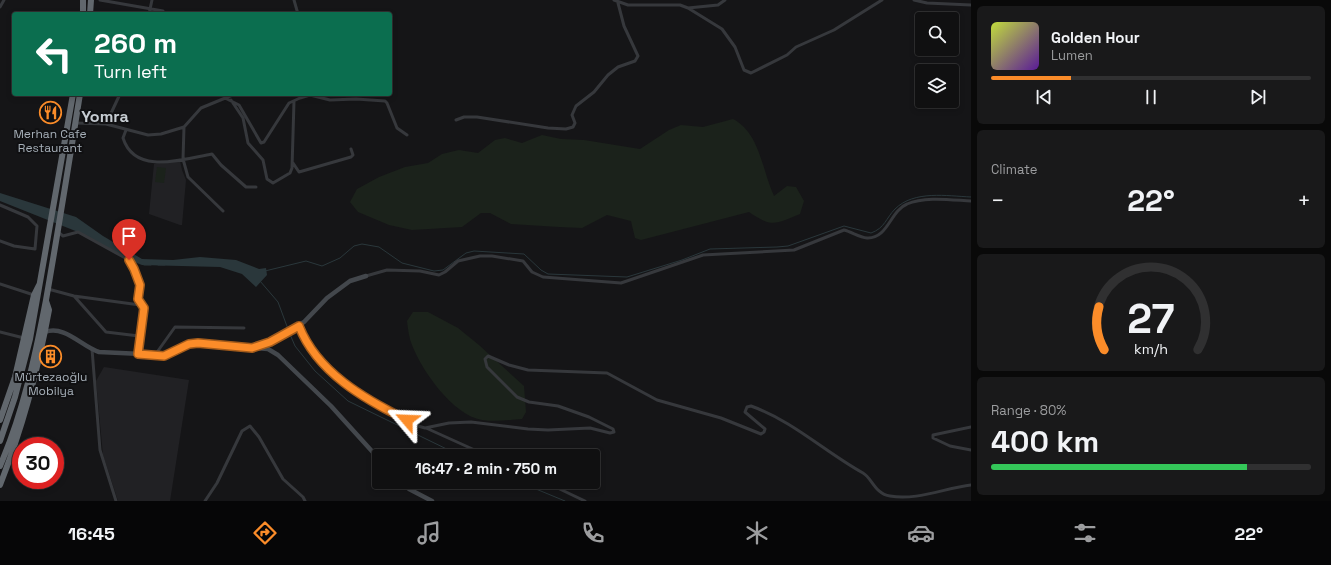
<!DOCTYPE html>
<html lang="en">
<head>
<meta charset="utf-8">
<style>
	:root { --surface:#101011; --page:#19191a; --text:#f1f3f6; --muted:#9c9d9f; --line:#303031; --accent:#fb8c29 }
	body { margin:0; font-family:"Space Grotesk",sans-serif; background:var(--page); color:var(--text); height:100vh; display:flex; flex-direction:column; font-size:15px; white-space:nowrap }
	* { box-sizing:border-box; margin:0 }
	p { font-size:13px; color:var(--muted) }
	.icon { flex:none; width:22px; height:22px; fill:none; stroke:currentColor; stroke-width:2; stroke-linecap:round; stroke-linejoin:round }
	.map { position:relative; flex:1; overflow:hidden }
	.side { display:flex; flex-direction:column; gap:6px; padding:6px; background:#090909; width:360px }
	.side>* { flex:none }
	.banner { position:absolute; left:12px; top:12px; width:380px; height:84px; border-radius:4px; box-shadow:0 2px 6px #0003,0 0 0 1px var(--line); background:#0b6e4f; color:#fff; overflow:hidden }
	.tools { position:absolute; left:915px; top:12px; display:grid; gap:8px }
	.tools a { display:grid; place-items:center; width:44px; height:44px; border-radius:4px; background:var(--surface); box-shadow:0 2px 6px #0003,0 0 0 1px var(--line); font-size:20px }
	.speed { position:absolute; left:12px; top:437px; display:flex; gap:8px; font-size:20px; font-weight:700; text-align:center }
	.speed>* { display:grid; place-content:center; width:52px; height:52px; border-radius:50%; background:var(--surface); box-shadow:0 2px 6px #0003,0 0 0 1px var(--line); line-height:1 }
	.speed .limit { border:6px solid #d22; background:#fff; color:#111 }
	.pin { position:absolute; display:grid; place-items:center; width:34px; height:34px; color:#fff; margin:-41px -17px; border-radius:50% 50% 50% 0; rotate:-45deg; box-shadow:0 0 4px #0007 }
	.pin .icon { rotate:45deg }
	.me { position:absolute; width:44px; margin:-22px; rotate:296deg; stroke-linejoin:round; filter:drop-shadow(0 0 3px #0008) }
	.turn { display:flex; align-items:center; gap:14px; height:84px; padding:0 16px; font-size:18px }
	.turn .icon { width:52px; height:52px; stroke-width:2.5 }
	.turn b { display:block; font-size:28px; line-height:34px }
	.big { font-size:30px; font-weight:700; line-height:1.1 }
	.side .card { flex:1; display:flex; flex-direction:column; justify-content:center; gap:6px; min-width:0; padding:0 14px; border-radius:6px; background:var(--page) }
	.side .dial { align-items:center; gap:0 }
	.dial svg { height:104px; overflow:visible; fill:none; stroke:var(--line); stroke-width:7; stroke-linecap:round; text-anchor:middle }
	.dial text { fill:var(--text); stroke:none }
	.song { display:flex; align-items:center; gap:12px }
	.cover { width:48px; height:48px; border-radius:6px; background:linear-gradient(135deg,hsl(70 70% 55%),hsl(270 70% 35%)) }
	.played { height:4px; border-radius:2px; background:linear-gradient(90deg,var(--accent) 25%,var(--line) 25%) }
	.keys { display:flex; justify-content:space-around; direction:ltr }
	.heat { display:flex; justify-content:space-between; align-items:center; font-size:22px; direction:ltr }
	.charge { height:6px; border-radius:3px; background:linear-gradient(90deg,#34c759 80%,var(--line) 0) }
	.trip { position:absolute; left:372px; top:449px; width:228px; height:40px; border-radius:4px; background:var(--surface); box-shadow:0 2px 6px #0003,0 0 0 1px var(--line); font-weight:700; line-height:40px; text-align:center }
	.tabs { display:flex; height:64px; justify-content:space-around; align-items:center; background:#060607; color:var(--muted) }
	.tabs .icon { width:28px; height:28px }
	.tabs .current { color:var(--accent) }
	.tabs b { font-size:18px; color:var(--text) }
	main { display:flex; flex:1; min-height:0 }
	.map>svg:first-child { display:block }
	.built { fill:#212124 }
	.green { fill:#1b221b }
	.water { fill:#2a373b }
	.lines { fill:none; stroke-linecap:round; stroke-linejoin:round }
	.stream { stroke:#2a373b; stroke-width:1 }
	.street { stroke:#36383c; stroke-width:3 }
	.secondary { stroke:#43474c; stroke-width:4.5 }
	.highway { stroke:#61676d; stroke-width:6 }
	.route-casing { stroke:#a35b1b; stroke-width:10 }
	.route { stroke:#fb8c29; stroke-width:7 }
	.labels { text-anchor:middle; stroke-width:4; stroke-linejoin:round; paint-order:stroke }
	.poi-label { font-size:12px; fill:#a6afb8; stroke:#101012 }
	.district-label { font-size:16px; font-weight:bold; fill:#c7cdd3; stroke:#101012 }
</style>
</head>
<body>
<main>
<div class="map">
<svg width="971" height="501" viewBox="0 0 971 501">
	<rect width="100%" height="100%" fill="#151517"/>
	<!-- built -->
	<path class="built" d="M180,161L182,170L186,180L182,225H180L149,214L154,164Z
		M104,367L189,380L170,501H118L103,455L96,381Z"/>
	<!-- green -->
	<path class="green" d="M733,119C760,133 762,170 774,196L787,186L796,187L804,201L800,214C776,224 772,228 749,212L641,240L635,238L631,221L607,215L582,228L559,227L511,224L490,213H481L462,227L412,230L389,225L358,212L350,202L357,189L379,177L405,167L428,163L442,154L459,150L478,153L495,140L505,138L522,143L542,135L561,139L584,140L640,149L669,130L681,125L703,127Z
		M157,167L166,168L164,183L155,182Z
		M413,312H428L458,328L479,345L524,386L526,412L522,419C509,420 495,422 482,420C453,415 422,371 412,345C409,338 408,329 407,321Z"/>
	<!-- water -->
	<path class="water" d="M0,193L76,217L103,236L142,259L173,260L200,257L236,260L259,269L266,268L267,275L256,287L242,274L220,267L142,265L129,260L78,232L0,201Z"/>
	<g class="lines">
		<!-- stream -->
		<path class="stream" d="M144,265H151
			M158,265H165
			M265,271L306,261L322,266L340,258L354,246L362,244L379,247L402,263L434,271L443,270L466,253L474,251L524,254L541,270L548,274L627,277L682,260L710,249L777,247L788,246L844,226L871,233C885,228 886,218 895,209C914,190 947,196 971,197
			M260,281L278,302L288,329
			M289,332L295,346L315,371L348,401L461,456
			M519,482L565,501"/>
		<!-- street -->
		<path class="street" d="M100,0L163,11
			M294,0L298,14
			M614,0L628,5H680L688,8L722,29L735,47L744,70L751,73L787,55L796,47L834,30L882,0
			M914,0L927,3L971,5
			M0,7L4,0
			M688,8L718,5L725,0
			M149,14L152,0
			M225,98L239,105L261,143L264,142L289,103L300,98L310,95L330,100L356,99L385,101L387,103L397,128L407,135
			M231,100L243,118L248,143L263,160L267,179L273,183L290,173L292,168L294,101
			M456,120L464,117H477L548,128L566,129L573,127L575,123L572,115L576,106L594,92L608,75L618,67L635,61L638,56L624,26L618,3
			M75,123L106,124L148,135L161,134L184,127L183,159L188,177L223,211
			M106,124L120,94
			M184,127L201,108L235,94
			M126,130L123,138C135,176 184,159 212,154L221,165L246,187H256
			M293,163L299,172L351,157L353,155L351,149
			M0,205L28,217L37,226L35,249L14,246L0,241
			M58,232L63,236L78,232L129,260L134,269L140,285L138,299L140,305
			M366,276L387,270L420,271L439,275L445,272L458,261L480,256H492L523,261L532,272L543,277L621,283L703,255L794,250L844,230C852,232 859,237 867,238C888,239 890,211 907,204C925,196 952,200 971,201
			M0,284L34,295
			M48,289L74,296L140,305L144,308L138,354
			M74,296L106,332L139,336
			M299,326L305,341L316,357L347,384L373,404L418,426L425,428L449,423L471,422L528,429L548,430L590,428L610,433L614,432L613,429L589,417L558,406L529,402L517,397L487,367L485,359L488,356L509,365L528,370L607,373L657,400L721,418L761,434L764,432L765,429L745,412L747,407L751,406C793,421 825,452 863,473C872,478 875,494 890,496C916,501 945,488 971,485
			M0,332L24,338
			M92,349L100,450L116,501
			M155,355L175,327L244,328
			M971,427L933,435V438L950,446L971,450
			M426,428L488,456
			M545,482L585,501
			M205,501L217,483L242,431L250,426L259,437L283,479L303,497L305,501"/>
		<!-- secondary -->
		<path class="secondary" d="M45,332C65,325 81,346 99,352L163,355L189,344L198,343L253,348L270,342L304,322L327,298L350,281L366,276
			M254,348L268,349L278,355L331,406L379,459
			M402,482L409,489L432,501"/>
		<!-- highway -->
		<path class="highway" d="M83,0V14
			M90,14L91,0
			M0,420L15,377L34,295L39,285
			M0,441L15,397L30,339L73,94
			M0,466C23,413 35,357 46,300C58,232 69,163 80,94
			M0,485C22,429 38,370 49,310L46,301"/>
	</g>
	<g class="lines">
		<defs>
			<path id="route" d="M129,260L134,269L140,285L138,299L144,308L138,354L164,356L189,344L198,343L252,348L270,342L299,326C317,372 364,399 407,420"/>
		</defs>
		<!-- route casing -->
		<use href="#route" class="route-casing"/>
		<!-- route -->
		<use href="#route" class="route"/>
	</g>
	<!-- icons -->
	<defs>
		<symbol id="restaurant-ring" viewBox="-11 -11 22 22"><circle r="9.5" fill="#101012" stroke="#fb8c29" stroke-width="1.5"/><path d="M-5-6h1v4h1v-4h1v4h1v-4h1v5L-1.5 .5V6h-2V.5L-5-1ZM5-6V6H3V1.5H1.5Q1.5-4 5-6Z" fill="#fb8c29"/></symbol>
		<symbol id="building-ring" viewBox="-11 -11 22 22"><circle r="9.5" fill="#101012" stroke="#fb8c29" stroke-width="1.5"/><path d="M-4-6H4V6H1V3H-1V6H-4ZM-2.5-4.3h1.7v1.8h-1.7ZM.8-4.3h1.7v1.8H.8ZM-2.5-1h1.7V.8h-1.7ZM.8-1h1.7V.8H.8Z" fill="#fb8c29"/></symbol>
	</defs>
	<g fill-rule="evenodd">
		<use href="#restaurant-ring" x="38" y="100" width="25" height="25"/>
		<use href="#building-ring" x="38" y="344" width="25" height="25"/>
	</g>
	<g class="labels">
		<!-- poi labels -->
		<g class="poi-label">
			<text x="50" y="138">Merhan Cafe<tspan x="50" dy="14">Restaurant</tspan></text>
			<text x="51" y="381">Mürtezaoğlu<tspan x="51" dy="14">Mobilya</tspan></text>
		</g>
		<!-- district labels -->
		<g class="district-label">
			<text x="105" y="122">Yomra</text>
		</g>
	</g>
</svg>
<div class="tools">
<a><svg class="icon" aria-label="search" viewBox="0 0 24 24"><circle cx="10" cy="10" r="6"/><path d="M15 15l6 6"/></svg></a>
<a><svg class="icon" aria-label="layers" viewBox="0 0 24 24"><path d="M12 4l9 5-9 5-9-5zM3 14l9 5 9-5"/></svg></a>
</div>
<div class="speed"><div class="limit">30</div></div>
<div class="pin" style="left:129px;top:260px;background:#d93025"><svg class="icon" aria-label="arrive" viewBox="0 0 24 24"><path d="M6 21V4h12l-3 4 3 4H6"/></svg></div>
<svg class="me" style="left:407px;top:420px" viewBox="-20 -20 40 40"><path d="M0-17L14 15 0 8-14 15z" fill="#fb8c29" stroke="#fff" stroke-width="4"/></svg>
<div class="trip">16:47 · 2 min · 750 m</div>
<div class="banner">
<div class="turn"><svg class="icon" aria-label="left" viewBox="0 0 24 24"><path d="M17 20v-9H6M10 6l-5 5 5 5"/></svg><div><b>260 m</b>Turn left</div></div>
</div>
</div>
<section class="side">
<div class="card">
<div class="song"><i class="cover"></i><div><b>Golden Hour</b><p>Lumen</p></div></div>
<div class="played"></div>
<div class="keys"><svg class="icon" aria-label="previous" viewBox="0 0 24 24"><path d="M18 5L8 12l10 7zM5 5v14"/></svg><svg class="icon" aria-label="pause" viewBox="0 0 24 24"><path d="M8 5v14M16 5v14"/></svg><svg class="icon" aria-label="next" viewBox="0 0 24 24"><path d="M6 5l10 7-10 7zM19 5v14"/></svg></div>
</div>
<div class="card"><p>Climate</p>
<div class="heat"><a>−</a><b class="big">22°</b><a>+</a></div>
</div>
<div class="card dial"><svg viewBox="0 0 100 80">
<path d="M14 69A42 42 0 1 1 86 69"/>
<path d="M14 69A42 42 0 0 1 10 36" stroke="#fb8c29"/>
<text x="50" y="56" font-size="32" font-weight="700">27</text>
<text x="50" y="72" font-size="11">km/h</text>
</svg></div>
<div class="card"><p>Range · 80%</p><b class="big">400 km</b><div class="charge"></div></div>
</section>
</main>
<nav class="tabs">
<b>16:45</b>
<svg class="icon current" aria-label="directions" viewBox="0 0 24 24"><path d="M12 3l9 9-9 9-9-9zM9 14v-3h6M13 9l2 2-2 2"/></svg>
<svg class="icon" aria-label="music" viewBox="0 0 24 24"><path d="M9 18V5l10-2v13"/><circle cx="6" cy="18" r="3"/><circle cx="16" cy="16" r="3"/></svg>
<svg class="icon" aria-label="phone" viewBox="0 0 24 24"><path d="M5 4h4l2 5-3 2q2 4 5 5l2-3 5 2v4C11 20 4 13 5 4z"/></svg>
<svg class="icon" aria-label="climate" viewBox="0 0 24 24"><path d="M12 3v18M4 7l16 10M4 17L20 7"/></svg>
<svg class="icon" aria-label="car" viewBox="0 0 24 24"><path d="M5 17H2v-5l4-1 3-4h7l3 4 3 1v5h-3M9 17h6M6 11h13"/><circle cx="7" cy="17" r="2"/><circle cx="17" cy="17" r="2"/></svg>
<svg class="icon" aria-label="filters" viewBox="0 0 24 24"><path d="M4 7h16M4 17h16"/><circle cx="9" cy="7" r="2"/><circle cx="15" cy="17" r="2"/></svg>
<b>22°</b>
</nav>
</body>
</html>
